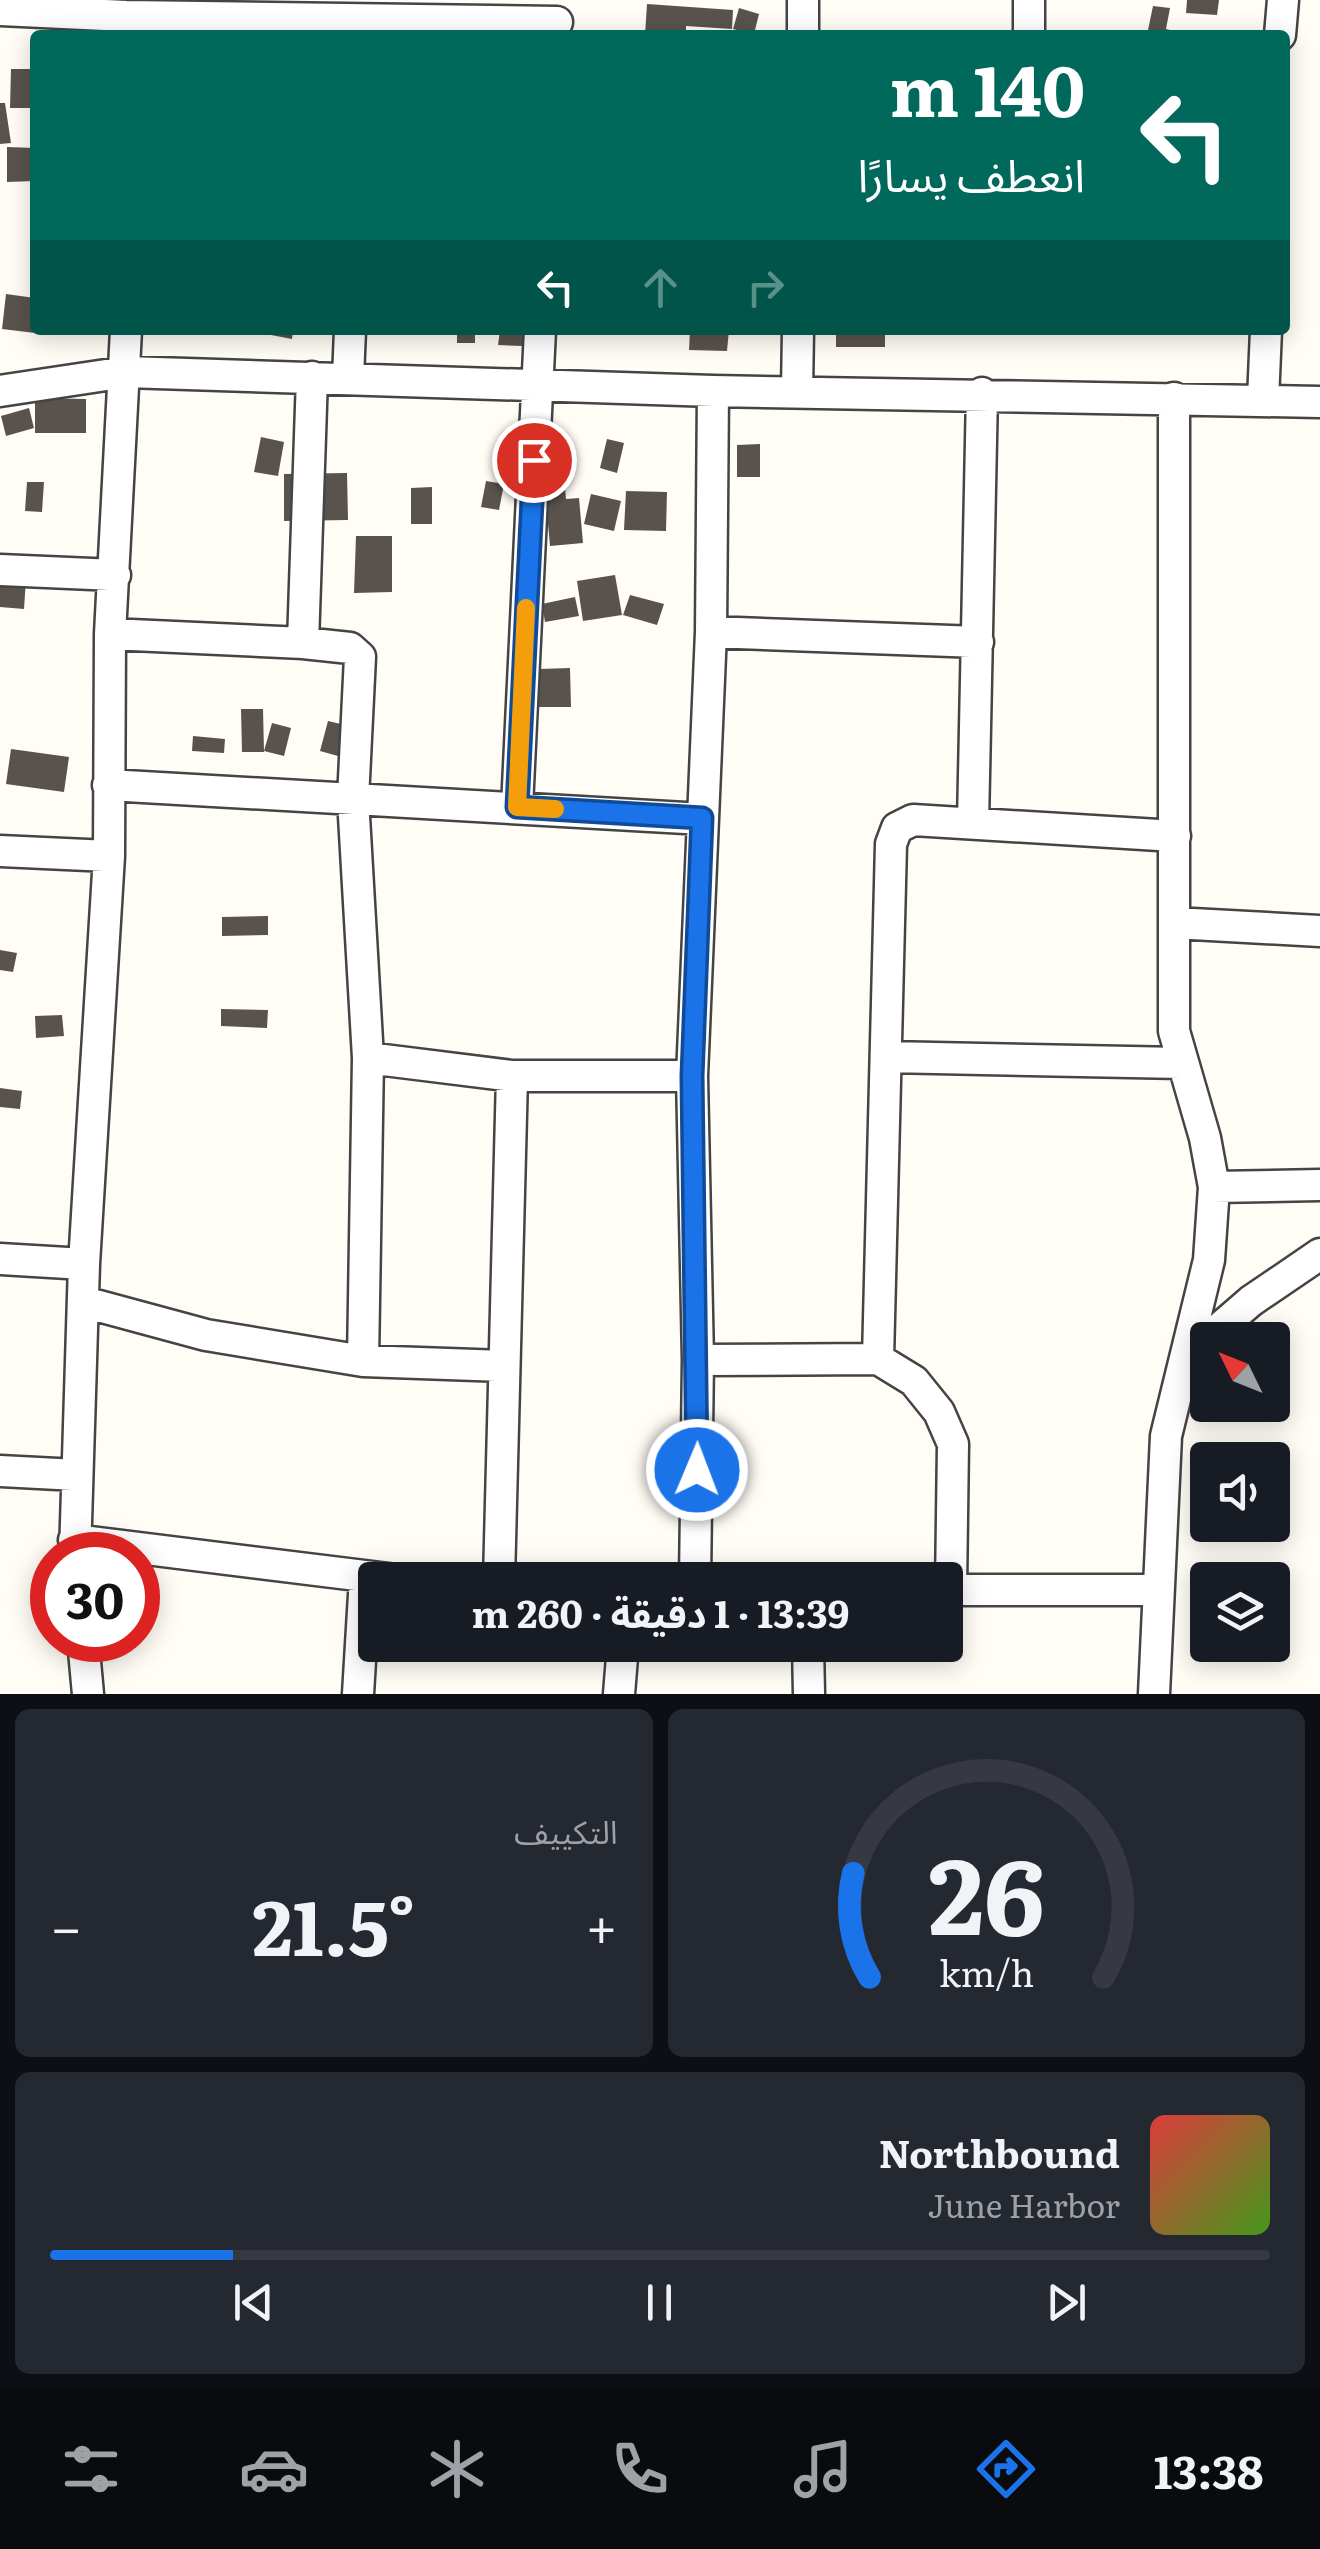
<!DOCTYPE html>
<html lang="ar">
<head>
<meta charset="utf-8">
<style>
	:root { --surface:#171b24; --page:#242831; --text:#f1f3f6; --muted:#9ea1a6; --line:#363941; --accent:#1a73e8 }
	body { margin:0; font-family:Literata,"Noto Sans Arabic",serif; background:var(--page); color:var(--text); direction:rtl; height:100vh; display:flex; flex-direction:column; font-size:38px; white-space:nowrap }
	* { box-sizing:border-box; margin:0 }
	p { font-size:32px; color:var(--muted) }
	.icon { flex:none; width:55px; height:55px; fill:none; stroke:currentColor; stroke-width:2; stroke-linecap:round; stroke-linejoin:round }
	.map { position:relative; height:1694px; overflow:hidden; direction:ltr }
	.sheet { display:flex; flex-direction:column; gap:15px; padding:15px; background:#0d0f14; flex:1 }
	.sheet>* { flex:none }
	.banner { position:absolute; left:30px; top:30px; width:1260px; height:305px; border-radius:10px; box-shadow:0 5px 25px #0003; direction:rtl; background:#00695c; color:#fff; overflow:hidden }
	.needle { width:65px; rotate:313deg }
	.tools { position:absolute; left:1190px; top:1322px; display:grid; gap:20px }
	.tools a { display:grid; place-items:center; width:100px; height:100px; border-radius:10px; background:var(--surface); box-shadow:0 5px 25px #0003; font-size:50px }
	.speed { position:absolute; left:30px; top:1532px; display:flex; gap:20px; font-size:50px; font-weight:700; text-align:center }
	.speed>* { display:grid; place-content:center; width:130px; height:130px; border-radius:50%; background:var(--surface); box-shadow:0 5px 25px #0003; line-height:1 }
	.speed .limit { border:15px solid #d22; background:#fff; color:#111 }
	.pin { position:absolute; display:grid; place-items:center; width:85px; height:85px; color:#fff; margin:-42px; border:5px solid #fff; border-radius:50%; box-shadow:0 2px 10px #0007 }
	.me { position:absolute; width:110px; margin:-55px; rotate:1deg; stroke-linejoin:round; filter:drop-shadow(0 0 8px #0008) }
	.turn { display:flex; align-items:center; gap:35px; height:210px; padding:0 40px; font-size:45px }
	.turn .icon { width:130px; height:130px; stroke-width:2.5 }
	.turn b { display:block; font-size:70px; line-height:85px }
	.lanes { display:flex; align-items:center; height:95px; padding:0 40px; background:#0003; justify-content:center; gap:50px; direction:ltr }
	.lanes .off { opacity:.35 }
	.big { font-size:75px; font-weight:700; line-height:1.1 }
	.sheet .widget { flex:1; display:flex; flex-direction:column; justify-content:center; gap:15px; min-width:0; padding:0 35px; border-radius:15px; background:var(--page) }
	.sheet .dial { align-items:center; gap:0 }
	.dial svg { height:260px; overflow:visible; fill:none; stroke:var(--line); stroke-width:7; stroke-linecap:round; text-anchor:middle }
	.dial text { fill:var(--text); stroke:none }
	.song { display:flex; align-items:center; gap:30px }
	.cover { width:120px; height:120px; border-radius:15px; background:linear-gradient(135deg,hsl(0 70% 55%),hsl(100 70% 35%)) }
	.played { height:10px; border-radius:5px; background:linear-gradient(90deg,var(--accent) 15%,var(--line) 15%) }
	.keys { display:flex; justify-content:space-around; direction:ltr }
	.heat { display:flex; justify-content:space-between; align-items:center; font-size:55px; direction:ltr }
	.sheet .tiles { flex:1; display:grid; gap:15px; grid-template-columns:1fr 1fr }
	.widget:last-child { grid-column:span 2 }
	.trip { position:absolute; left:358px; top:1562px; width:605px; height:100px; border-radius:10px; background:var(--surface); box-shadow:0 5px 25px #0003; font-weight:700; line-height:100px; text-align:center; direction:rtl }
	.tabs { display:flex; height:160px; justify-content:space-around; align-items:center; background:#090b0e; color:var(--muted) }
	.tabs .icon { width:70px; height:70px }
	.tabs .on { color:var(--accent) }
	.tabs b { font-size:45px; color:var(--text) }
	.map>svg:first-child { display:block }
	.building { fill:#5a524d }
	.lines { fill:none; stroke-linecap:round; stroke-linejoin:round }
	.minor-casing { stroke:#444; stroke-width:35 }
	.minor { stroke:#fff; stroke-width:30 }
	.route-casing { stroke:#114b97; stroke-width:25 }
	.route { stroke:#1a73e8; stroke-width:18 }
	.slow { stroke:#f59e0b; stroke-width:18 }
</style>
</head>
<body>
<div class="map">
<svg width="1320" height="1694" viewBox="0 0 1320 1694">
	<rect width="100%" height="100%" fill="#fffdf5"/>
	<!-- building -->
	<path class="building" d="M1187,0H1219L1217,15L1186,13Z
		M647,4L733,10L732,29L686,26V35H645Z
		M1153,6L1170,8L1166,29L1189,35H1147Z
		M739,8L759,14L754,34L733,29Z
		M11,69H35V108H10Z
		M0,103H5L11,143L0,144Z
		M7,147L35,148V181L7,182Z
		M6,294L35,298V333L2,329Z
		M245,330H293L292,339Z
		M457,330H475V343H457Z
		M500,330H523V346L498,345Z
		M690,330H729L727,351L689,350Z
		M836,330H885V347H836Z
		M35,398L86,399V433H35Z
		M29,408L34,428L6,436L1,416Z
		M261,437L284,442L278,476L254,472Z
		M607,439L624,443L617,473L600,468Z
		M760,444V477H737V445Z
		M347,473L348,520L284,521V474Z
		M564,477L566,499L579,498L583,543L550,546L544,479Z
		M486,481L504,484L499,510L481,507Z
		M27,482H44L42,512L25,511Z
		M432,487V524H411V488Z
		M626,491L667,492L666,531L624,530Z
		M591,494L621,501L614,531L584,524Z
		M356,536H392V592L354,593Z
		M0,562L27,564L24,609L0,607Z
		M615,575L622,615L583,621L577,581Z
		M630,595L664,604L657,625L623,615Z
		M575,597L579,616L545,622L542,604Z
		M570,668L571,707H539V669Z
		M241,709H263L264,752H242Z
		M328,721L345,725L338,756L320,751Z
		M272,723L291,728L284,756L264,751Z
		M193,736L225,739L224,753L192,751Z
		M11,749L69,757L64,792L6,784Z
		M268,916V935L222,936V917Z
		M0,950L17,953L13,972L0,970Z
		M221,1009L268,1010L267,1028L221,1026Z
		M62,1015L64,1036L36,1038L35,1016Z
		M0,1088L22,1091L20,1109L0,1107Z"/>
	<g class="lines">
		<defs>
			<path id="minor" d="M803,0V35
				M0,10L126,16L557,22
				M1029,35V0
				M1280,35L1283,0
				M348,378L350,330
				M0,391L126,372L713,391L1320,402
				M797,392L798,330
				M1263,400L1266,330
				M0,570L115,575
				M711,632L978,642
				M110,634L303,643L312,377
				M303,643L350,648L360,657L353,799L368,1058L363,1361
				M108,785L703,819
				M517,807L540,330
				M973,823L982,393
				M0,851L109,856
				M1174,923L1320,931
				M887,1057L1181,1063
				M368,1058L512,1076H692
				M1214,1187L1320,1185
				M0,1259L84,1264
				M84,1302L206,1335L363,1361L504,1366
				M1185,1358L1251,1301L1320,1254
				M878,1359L891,844L897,828L913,820L1175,836
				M698,1360L878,1359L914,1381L939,1412L953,1444L951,1589
				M0,1471L77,1475
				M74,1540L397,1580
				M75,1555L84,1264L109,856L110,634L126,330
				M499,1580L512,1076
				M695,1580L698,1360L692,1076L711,632L713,391
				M945,1590H1156
				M83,1640L88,1694
				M808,1645L809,1694
				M358,1694L365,1578
				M619,1694L623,1645
				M1154,1694L1166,1436L1209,1260L1214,1187L1205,1138L1174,1031V398"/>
		</defs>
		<!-- minor casing -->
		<use href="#minor" class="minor-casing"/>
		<!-- minor -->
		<use href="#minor" class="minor"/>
	</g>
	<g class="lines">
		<defs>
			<path id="route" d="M534,460L517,807L702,818L692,1076L697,1470"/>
		</defs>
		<!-- route casing -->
		<use href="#route" class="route-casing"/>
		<!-- route -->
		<use href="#route" class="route"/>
		<!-- slow -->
		<path class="slow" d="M526,608L517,807L555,809"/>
	</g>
</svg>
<div class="tools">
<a><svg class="needle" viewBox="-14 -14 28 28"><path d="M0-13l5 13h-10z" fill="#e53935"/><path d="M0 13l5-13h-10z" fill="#9ea1a6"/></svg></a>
<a><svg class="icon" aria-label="sound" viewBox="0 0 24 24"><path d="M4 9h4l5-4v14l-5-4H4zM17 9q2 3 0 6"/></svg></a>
<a><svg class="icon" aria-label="layers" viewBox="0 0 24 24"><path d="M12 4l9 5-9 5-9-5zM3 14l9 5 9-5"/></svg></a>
</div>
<div class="speed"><div class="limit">30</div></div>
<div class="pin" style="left:534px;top:460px;background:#d93025"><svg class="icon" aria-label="arrive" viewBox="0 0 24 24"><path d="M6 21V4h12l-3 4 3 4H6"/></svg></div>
<svg class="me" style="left:697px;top:1470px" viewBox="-20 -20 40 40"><circle r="17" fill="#1a73e8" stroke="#fff" stroke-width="3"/><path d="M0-11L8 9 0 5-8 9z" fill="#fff"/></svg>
<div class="trip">13:39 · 1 دقيقة · 260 m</div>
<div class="banner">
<div class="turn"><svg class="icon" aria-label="left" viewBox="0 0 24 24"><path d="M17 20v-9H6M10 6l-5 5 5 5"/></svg><div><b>140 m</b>انعطف يسارًا</div></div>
<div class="lanes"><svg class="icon" aria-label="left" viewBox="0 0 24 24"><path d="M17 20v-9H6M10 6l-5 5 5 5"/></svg><svg class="icon off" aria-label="ahead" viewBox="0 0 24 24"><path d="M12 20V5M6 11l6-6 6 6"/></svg><svg class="icon off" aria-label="right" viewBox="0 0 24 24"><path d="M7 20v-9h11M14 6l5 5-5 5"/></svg></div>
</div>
</div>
<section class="sheet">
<div class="tiles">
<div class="widget dial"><svg viewBox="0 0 100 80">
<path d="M14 69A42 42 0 1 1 86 69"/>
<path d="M14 69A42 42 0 0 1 9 37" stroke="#1a73e8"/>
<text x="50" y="56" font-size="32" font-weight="700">26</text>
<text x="50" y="72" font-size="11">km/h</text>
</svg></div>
<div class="widget"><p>التكييف</p>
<div class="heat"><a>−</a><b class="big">21.5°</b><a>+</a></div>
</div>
<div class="widget">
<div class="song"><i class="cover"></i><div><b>Northbound</b><p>June Harbor</p></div></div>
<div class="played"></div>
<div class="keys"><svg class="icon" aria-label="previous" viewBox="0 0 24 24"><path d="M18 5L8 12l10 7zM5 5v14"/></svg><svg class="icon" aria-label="pause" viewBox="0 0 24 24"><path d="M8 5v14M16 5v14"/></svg><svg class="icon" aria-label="next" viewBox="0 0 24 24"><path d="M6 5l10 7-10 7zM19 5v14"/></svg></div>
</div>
</div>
</section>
<nav class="tabs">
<b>13:38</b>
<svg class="icon on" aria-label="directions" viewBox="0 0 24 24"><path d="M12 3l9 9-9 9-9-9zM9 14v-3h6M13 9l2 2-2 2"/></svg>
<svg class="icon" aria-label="music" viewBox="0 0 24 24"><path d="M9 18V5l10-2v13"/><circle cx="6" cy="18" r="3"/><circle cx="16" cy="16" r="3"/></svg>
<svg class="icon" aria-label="phone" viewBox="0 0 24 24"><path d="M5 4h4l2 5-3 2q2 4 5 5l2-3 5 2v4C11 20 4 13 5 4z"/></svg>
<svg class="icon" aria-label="climate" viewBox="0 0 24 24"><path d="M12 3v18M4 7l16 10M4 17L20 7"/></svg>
<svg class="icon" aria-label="car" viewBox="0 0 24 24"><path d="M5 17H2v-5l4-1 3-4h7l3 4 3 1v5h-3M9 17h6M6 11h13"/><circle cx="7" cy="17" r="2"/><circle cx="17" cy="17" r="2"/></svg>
<svg class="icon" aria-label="filters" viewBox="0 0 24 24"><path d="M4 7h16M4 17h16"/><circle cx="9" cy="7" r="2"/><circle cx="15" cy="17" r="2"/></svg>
</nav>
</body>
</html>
